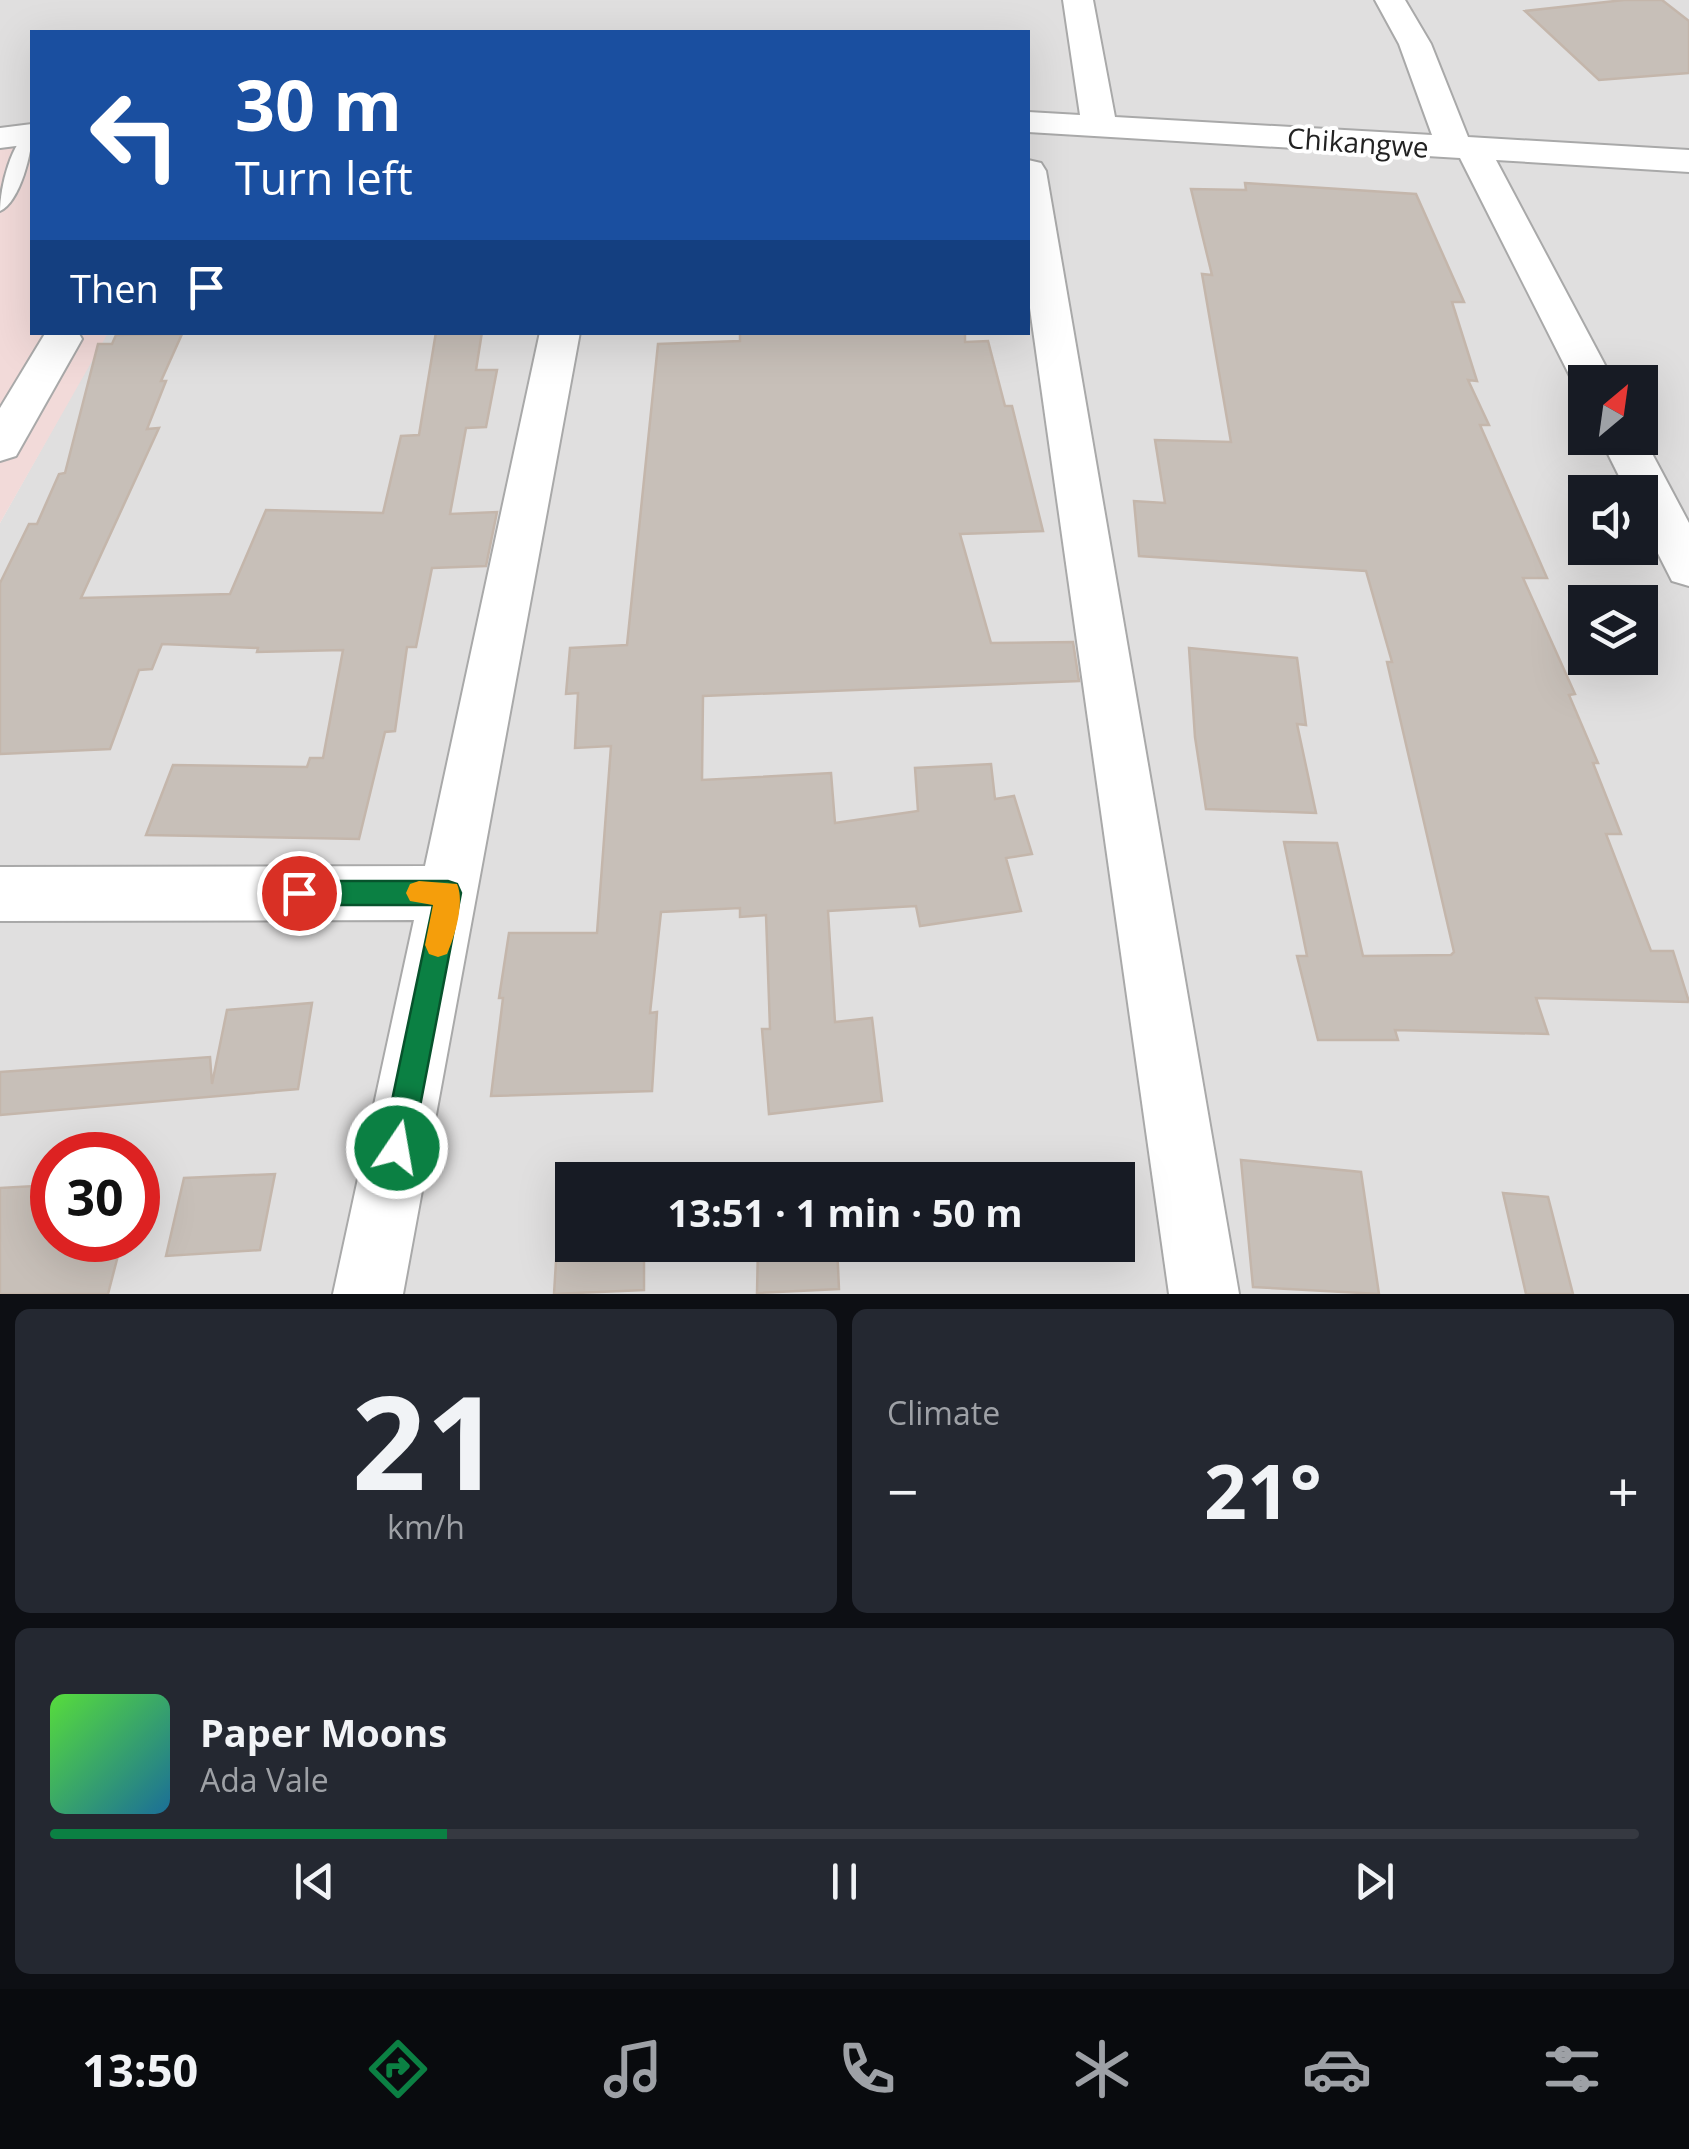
<!DOCTYPE html>
<meta charset="utf-8">
<style>
:root{--surface:#171b24;--page:#242831;--text:#f1f3f6;--muted:#9ea1a6;--line:#363941;--accent:#0b8043}
body{margin:0;font-family:"Open Sans",sans-serif;background:var(--page);color:var(--text);height:100vh;display:flex;flex-direction:column;font-size:38px;white-space:nowrap}
*{box-sizing:border-box;margin:0}
p{font-size:32px;color:var(--muted)}
.icon{flex:none;width:55px;height:55px;fill:none;stroke:currentColor;stroke-width:2;stroke-linecap:round;stroke-linejoin:round}
.map{position:relative;height:1294px;overflow:hidden}
.drawer{display:flex;flex-direction:column;gap:15px;padding:15px;background:#0d0f14;flex:1}
.drawer>*{flex:none}
.guide{position:absolute;left:30px;top:30px;width:1000px;height:305px;border-radius:0px;box-shadow:0 10px 40px #0002;background:#1a4fa0;color:#fff;overflow:hidden}
.needle{width:65px;rotate:29deg}
.tools{position:absolute;left:1568px;top:365px;display:grid;gap:20px}
.tools a{display:grid;place-items:center;width:90px;height:90px;border-radius:0px;background:var(--surface);box-shadow:0 10px 40px #0002;font-size:50px}
.speed{position:absolute;left:30px;top:1132px;display:flex;gap:20px;font-size:50px;font-weight:700;text-align:center}
.speed>*{display:grid;place-content:center;width:130px;height:130px;border-radius:50%;background:var(--surface);box-shadow:0 10px 40px #0002;line-height:1}
.speed .limit{border:15px solid #d22;background:#fff;color:#111}
.pin{position:absolute;display:grid;place-items:center;width:85px;height:85px;color:#fff;margin:-42px;border:5px solid #fff;border-radius:50%;box-shadow:0 2px 10px #0007}
.me{position:absolute;width:110px;margin:-55px;rotate:12deg;stroke-linejoin:round;filter:drop-shadow(0 0 8px #0008)}
.turn{display:flex;align-items:center;gap:35px;height:210px;padding:0 40px;font-size:45px}
.turn .icon{width:130px;height:130px;stroke-width:2.5}
.turn b{display:block;font-size:70px;line-height:85px}
.then{display:flex;align-items:center;height:95px;padding:0 40px;background:#0003;gap:20px;font-size:38px}
.big{font-size:75px;font-weight:700;line-height:1.1}
.drawer .widget{flex:1;display:flex;flex-direction:column;justify-content:center;gap:15px;min-width:0;padding:0 35px;border-radius:15px;background:var(--page)}
.drawer .dial{align-items:center;gap:0}
.dial b{font-size:130px;line-height:1}
.song{display:flex;align-items:center;gap:30px}
.cover{width:120px;height:120px;border-radius:15px;background:linear-gradient(135deg,hsl(110 70% 55%),hsl(200 70% 35%))}
.played{height:10px;border-radius:5px;background:linear-gradient(90deg,var(--accent) 25%,var(--line) 25%)}
.keys{display:flex;justify-content:space-around;direction:ltr}
.heat{display:flex;justify-content:space-between;align-items:center;font-size:55px;direction:ltr}
.drawer .tiles{flex:1;display:grid;gap:15px;grid-template-columns:1fr 1fr}
.widget:last-child{grid-column:span 2}
.trip{position:absolute;left:555px;top:1162px;width:580px;height:100px;border-radius:0px;background:var(--surface);box-shadow:0 10px 40px #0002;font-weight:700;line-height:100px;text-align:center}
.menu{display:flex;height:160px;justify-content:space-around;align-items:center;background:#090b0e;color:var(--muted)}
.menu .icon{width:70px;height:70px}
.menu .current{color:var(--accent)}
.menu b{font-size:45px;color:var(--text)}
.map>svg:first-child{display:block}
.residential{fill:#e0dfdf;fill-rule:evenodd}
.commercial{fill:#f2dad9}
.building{fill:#c7bfb8;stroke:#c4b6ab;stroke-width:2.5}
.lines{fill:none;stroke-linecap:round;stroke-linejoin:round}
.service-casing{stroke:#a9a9a9;stroke-width:4}
.minor-casing{stroke:#a9a9a9;stroke-width:4}
.service{fill:#fff;fill-rule:evenodd}
.minor{fill:#fff;fill-rule:evenodd}
.route{fill:#0b8043;stroke:#07532c;stroke-width:2.5}
.slow{fill:#f59e0b}
.labels{text-anchor:middle;dominant-baseline:central;stroke-width:8;stroke-linejoin:round;paint-order:stroke}
.far-street-label{font-size:28px;fill:#222;stroke:#fff}
</style>
<div class="map">
<svg width="1689" height="1294" viewBox="0 0 1689 1294">
<rect width="100%" height="100%" fill="#f2efe9"/>
<path class="residential" d="M 0,0 L 1689,0 L 1689,1294 L 0,1294 L 0,523 L 107,333 L 1028,332 L 1028,32 L 32,32 L 32,124 L 0,128 ZM 1585,382 L 1640,382 L 1640,438 L 1585,438 ZM 1585,492 L 1640,492 L 1640,548 L 1585,548 ZM 1585,602 L 1640,602 L 1640,658 L 1585,658 ZM 52,1155 L 138,1155 L 138,1240 L 52,1240 ZM 572,1180 L 1118,1180 L 1118,1245 L 572,1245 Z"/>
<polygon class="commercial" points="32,140 32,332 108,333 0,523 0,144"/>
<g class="building">
<polygon points="1624,0 1662,0 1689,21 1689,73 1599,80 1525,11"/>
<polygon points="1245,183 1416,194 1464,302 1452,302 1477,381 1468,380 1489,425 1480,425 1547,578 1523,578 1575,694 1569,695 1598,763 1593,763 1621,834 1606,834 1651,951 1673,951 1689,1002 1536,998 1548,1034 1395,1030 1398,1040 1318,1040 1297,956 1307,956 1284,842 1337,843 1363,956 1451,955 1454,952 1387,662 1392,662 1366,571 1139,556 1134,501 1165,503 1155,440 1231,442 1202,274 1212,275 1191,189 1246,190"/>
<polygon points="436,332 482,332 476,370 497,370 486,427 466,428 450,514 497,512 486,566 432,568 416,647 407,647 395,731 385,732 359,839 146,835 173,765 307,767 310,758 323,758 343,650 257,652 258,648 162,644 152,669 139,670 110,749 0,754 0,583 29,524 37,524 59,474 65,473 98,344 112,344 116,335 182,334 161,381 166,381 147,429 159,428 81,598 230,594 266,510 383,513 401,436 419,435"/>
<polygon points="740,332 965,332 965,342 988,341 1005,406 1012,406 1043,531 960,534 991,643 1073,642 1079,681 703,696 702,780 831,773 835,823 918,811 915,768 991,764 995,799 1014,796 1032,854 1006,858 1021,911 920,926 916,906 828,911 835,1022 872,1018 882,1101 769,1114 762,1029 770,1029 766,915 740,917 740,908 661,912 650,1013 657,1012 652,1091 491,1096 503,998 499,998 509,933 597,933 611,746 575,748 578,693 566,694 570,648 627,645 658,344 740,341"/>
<polygon points="1189,648 1297,658 1306,725 1297,724 1316,813 1206,809 1195,737"/>
<polygon points="312,1003 298,1089 0,1115 0,1072 210,1057 212,1084 227,1010"/>
<polygon points="1241,1160 1361,1172 1379,1294 1253,1287"/>
<polygon points="275,1174 260,1250 166,1256 184,1178"/>
<polygon points="52,1185 52,1240 122,1240 108,1294 0,1294 0,1188"/>
<polygon points="1503,1193 1548,1197 1573,1294 1526,1294"/>
<polygon points="557,1245 644,1245 644,1290 554,1294"/>
<polygon points="758,1245 837,1245 839,1289 757,1293"/>
</g>
<g class="lines">
<g class="service-casing">
<path id="service" d="M 32,130 C 33,150 20,202 0,211 C 0,189 11,139 32,130 Z"/>
</g>
<g class="minor-casing">
<g id="minor">
<polygon points="1063,0 1093,0 1115,117 1432,135 1399,44 1375,0 1405,0 1431,44 1468,137 1689,150 1689,172 1496,160 1614,382 1585,382 1585,394 1578,392 1460,158 1028,132 1028,112 1080,115"/>
<polygon points="32,124 32,144 0,148 0,128"/>
<polygon points="1028,160 1041,163 1046,171 1239,1294 1169,1294 1028,294"/>
<polygon points="46,332 78,332 82,339 16,456 0,461 0,408"/>
<polygon points="540,332 580,332 403,1294 333,1294 414,920 0,921 0,867 425,866"/>
<polygon points="1640,431 1689,523 1689,586 1672,581 1640,518 1640,492 1627,492 1600,438 1640,438"/>
</g>
</g>
<use href="#service" class="service"/>
<use href="#minor" class="minor"/>
</g>
<polygon class="route" points="299,881 448,881 457,884 461,893 412,1148 408,1158 397,1163 387,1158 382,1148 433,905 299,905 290,902 286,893 290,885"/>
<path class="slow" d="M 419,881 L 457,884 C 465,902 455,936 447,954 L 438,957 L 429,954 L 425,945 L 433,905 L 410,901 L 406,893 L 410,884 Z"/>
<g class="labels">
<g class="far-street-label">
<text transform="translate(1358 142) rotate(4)">Chikangwe</text>
</g>
</g>
</svg>
<div class="tools">
<a><svg class="needle" viewBox="-14 -14 28 28"><path d="M0-13l5 13h-10z" fill="#e53935"/><path d="M0 13l5-13h-10z" fill="#9ea1a6"/></svg></a>
<a><svg class="icon" aria-label="sound" viewBox="0 0 24 24"><path d="M4 9h4l5-4v14l-5-4H4zM17 9q2 3 0 6"/></svg></a>
<a><svg class="icon" aria-label="layers" viewBox="0 0 24 24"><path d="M12 4l9 5-9 5-9-5zM3 14l9 5 9-5"/></svg></a>
</div>
<div class="speed"><div class="limit">30</div></div>
<div class="pin" style="left:299px;top:893px;background:#d93025"><svg class="icon" aria-label="arrive" viewBox="0 0 24 24"><path d="M6 21V4h12l-3 4 3 4H6"/></svg></div>
<svg class="me" style="left:397px;top:1148px" viewBox="-20 -20 40 40"><circle r="17" fill="#0b8043" stroke="#fff" stroke-width="3"/><path d="M0-11L8 9 0 5-8 9z" fill="#fff"/></svg>
<div class="trip">13:51 · 1 min · 50 m</div>
<div class="guide">
<div class="turn"><svg class="icon" aria-label="left" viewBox="0 0 24 24"><path d="M17 20v-9H6M10 6l-5 5 5 5"/></svg><div><b>30 m</b>Turn left</div></div>
<div class="then">Then<svg class="icon" aria-label="arrive" viewBox="0 0 24 24"><path d="M6 21V4h12l-3 4 3 4H6"/></svg></div>
</div>
</div>
<section class="drawer">
<div class="tiles">
<div class="widget dial"><b>21</b><p>km/h</p></div>
<div class="widget"><p>Climate</p>
<div class="heat"><a>−</a><b class="big">21°</b><a>+</a></div>
</div>
<div class="widget">
<div class="song"><i class="cover"></i><div><b>Paper Moons</b><p>Ada Vale</p></div></div>
<div class="played"></div>
<div class="keys"><svg class="icon" aria-label="previous" viewBox="0 0 24 24"><path d="M18 5L8 12l10 7zM5 5v14"/></svg><svg class="icon" aria-label="pause" viewBox="0 0 24 24"><path d="M8 5v14M16 5v14"/></svg><svg class="icon" aria-label="next" viewBox="0 0 24 24"><path d="M6 5l10 7-10 7zM19 5v14"/></svg></div>
</div>
</div>
</section>
<nav class="menu">
<b>13:50</b>
<svg class="icon current" aria-label="directions" viewBox="0 0 24 24"><path d="M12 3l9 9-9 9-9-9zM9 14v-3h6M13 9l2 2-2 2"/></svg>
<svg class="icon" aria-label="music" viewBox="0 0 24 24"><path d="M9 18V5l10-2v13"/><circle cx="6" cy="18" r="3"/><circle cx="16" cy="16" r="3"/></svg>
<svg class="icon" aria-label="phone" viewBox="0 0 24 24"><path d="M5 4h4l2 5-3 2q2 4 5 5l2-3 5 2v4C11 20 4 13 5 4z"/></svg>
<svg class="icon" aria-label="climate" viewBox="0 0 24 24"><path d="M12 3v18M4 7l16 10M4 17L20 7"/></svg>
<svg class="icon" aria-label="car" viewBox="0 0 24 24"><path d="M5 17H2v-5l4-1 3-4h7l3 4 3 1v5h-3M9 17h6M6 11h13"/><circle cx="7" cy="17" r="2"/><circle cx="17" cy="17" r="2"/></svg>
<svg class="icon" aria-label="filters" viewBox="0 0 24 24"><path d="M4 7h16M4 17h16"/><circle cx="9" cy="7" r="2"/><circle cx="15" cy="17" r="2"/></svg>
</nav>
